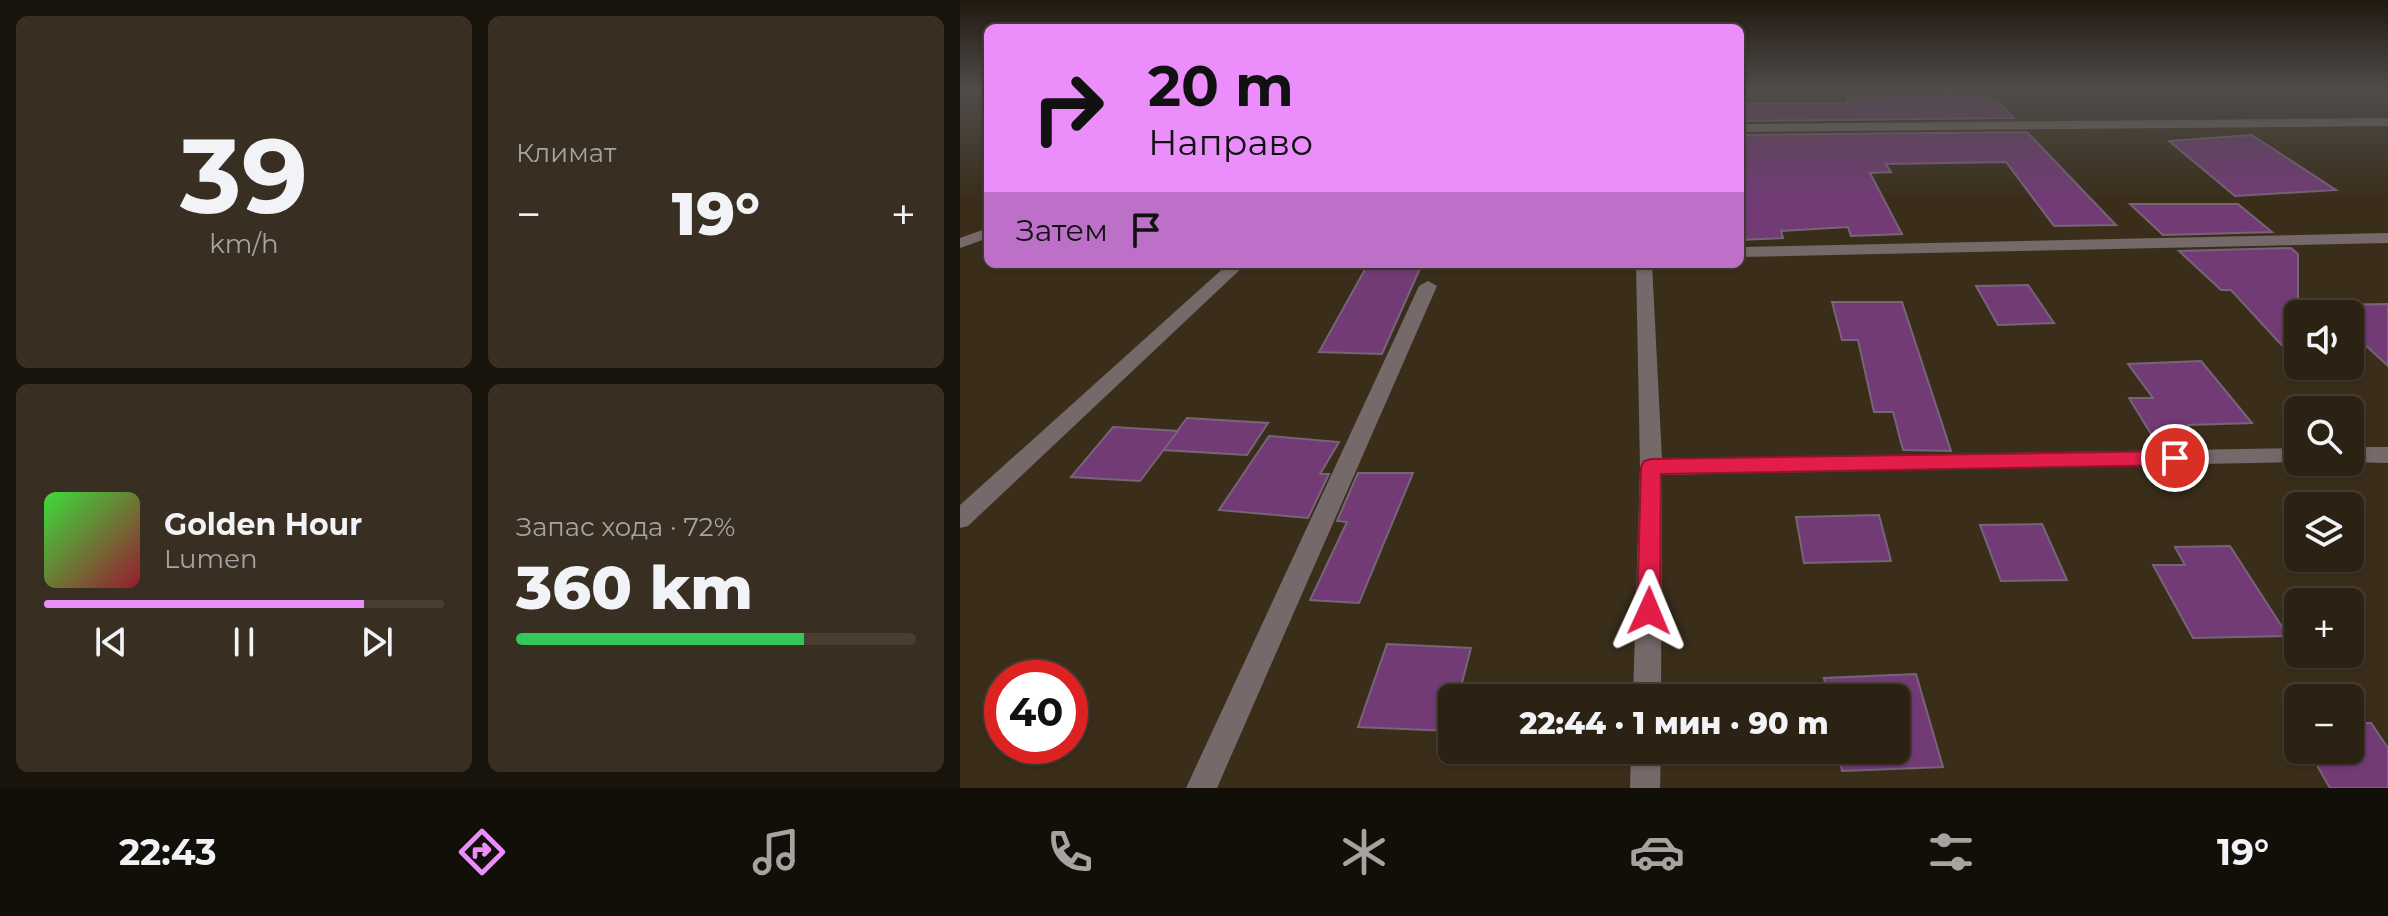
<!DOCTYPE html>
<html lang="ru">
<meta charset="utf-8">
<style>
:root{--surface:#2c2214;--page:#382f22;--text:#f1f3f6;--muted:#a6a4a0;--line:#483f34;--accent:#eb8dfb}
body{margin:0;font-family:Montserrat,sans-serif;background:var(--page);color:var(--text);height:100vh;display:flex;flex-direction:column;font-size:30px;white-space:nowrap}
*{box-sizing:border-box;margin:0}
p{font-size:26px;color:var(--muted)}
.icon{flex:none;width:44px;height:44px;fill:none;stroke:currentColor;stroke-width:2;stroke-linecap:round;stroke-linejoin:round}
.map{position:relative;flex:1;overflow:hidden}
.side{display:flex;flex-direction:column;gap:16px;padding:16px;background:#18130b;width:960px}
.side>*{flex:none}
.banner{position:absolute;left:24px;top:24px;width:760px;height:244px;border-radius:12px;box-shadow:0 2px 6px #0004,0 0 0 2px var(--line);background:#eb8dfb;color:#111;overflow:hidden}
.controls{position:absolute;left:1324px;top:300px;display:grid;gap:16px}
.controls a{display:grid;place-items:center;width:80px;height:80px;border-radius:12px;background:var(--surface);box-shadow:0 2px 6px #0004,0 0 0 2px var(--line);font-size:40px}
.speed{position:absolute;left:24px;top:660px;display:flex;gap:16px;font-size:40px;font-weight:700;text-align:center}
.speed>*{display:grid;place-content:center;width:104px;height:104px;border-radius:50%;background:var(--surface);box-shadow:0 2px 6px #0004,0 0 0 2px var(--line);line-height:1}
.speed .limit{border:12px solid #d22;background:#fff;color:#111}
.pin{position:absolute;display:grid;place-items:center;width:68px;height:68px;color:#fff;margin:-34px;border:4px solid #fff;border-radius:50%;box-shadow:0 2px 8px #0007}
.me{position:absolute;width:88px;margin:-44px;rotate:1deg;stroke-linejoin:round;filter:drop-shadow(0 0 6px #0008)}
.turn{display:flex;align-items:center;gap:28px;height:168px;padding:0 32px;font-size:36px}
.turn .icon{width:104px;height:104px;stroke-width:2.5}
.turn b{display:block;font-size:56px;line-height:68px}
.then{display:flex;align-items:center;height:76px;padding:0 32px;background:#0003;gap:16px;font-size:30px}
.big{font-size:60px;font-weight:800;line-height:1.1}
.side .tile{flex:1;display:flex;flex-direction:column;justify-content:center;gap:12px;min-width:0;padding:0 28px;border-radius:12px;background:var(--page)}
.side .dial{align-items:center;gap:0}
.dial b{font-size:104px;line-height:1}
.song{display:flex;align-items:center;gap:24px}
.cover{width:96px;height:96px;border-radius:12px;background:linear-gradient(135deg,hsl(120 70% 55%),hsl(350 70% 35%))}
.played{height:8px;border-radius:4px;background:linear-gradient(90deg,var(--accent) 80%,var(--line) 80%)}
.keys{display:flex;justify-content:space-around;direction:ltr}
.heat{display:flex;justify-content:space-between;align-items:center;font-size:44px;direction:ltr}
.charge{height:12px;border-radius:6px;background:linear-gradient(90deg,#34c759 72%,var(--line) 0)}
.side .tiles{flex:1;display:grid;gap:16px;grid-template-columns:repeat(2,1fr)}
.trip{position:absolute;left:478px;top:684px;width:472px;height:80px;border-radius:12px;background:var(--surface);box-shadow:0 2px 6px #0004,0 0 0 2px var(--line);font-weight:800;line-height:80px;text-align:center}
.tab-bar{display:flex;height:128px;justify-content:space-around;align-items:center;background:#120e08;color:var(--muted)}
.tab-bar .icon{width:56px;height:56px}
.tab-bar .selected{color:var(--accent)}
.tab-bar b{font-size:36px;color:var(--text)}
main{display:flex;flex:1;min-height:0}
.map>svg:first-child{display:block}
.building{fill:#723b76;stroke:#766477;stroke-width:2}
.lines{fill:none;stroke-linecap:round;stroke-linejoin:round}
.minor{fill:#756969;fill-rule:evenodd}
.route{fill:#e11d48;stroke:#92132f;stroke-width:2}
</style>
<main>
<section class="side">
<div class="tiles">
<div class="tile dial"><b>39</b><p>km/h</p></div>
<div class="tile"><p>Климат</p>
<div class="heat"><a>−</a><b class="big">19°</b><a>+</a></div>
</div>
<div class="tile">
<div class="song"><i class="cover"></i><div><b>Golden Hour</b><p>Lumen</p></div></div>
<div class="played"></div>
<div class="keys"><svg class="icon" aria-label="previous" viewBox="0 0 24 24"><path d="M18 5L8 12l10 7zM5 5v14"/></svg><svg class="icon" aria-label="pause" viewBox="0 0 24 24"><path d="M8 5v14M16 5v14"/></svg><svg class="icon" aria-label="next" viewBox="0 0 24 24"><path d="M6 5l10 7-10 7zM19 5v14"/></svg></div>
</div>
<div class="tile"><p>Запас хода · 72%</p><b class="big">360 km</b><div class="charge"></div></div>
</div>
</section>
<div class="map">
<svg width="1428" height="788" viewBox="0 0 1428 788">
<rect width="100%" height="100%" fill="#3a2e1b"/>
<g class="building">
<polygon points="985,89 1023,90 1029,101 1037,101 1054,118 780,121 780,104 889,103 887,97 988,94"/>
<polygon points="1067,132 1156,225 1094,226 1046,162 926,164 931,172 910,173 942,234 891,236 888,227 821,231 823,238 780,240 780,135"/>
<polygon points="1292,135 1376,190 1275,196 1209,141"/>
<polygon points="1170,204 1278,204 1312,232 1203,235"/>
<polygon points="1331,248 1338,254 1338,363 1271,290 1261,290 1219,251"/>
<polygon points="408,264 462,264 422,354 359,352"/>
<polygon points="1068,285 1094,323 1038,325 1016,286"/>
<polygon points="872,302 942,302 991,451 943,450 933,412 914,412 898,340 882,340"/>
<polygon points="1428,304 1428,366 1390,331 1390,314 1371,314 1361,305"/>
<polygon points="1241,361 1292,423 1228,425 1243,447 1199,447 1169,398 1193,398 1168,364"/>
<polygon points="227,418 308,423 287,455 203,450"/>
<polygon points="153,427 218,431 180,481 111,477"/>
<polygon points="309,436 379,442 360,474 369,474 348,518 259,510"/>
<polygon points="398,473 453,473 399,603 350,600 387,522 377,521"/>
<polygon points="919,515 931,561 844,563 836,517"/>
<polygon points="1082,524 1107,580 1041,581 1020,525"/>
<polygon points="1270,546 1328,636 1233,638 1193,565 1225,565 1215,547"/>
<polygon points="427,644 511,648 498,698 492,698 490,731 398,727"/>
<polygon points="956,674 983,767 882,771 878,750 936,750 936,698 868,698 864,678"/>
<polygon points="1390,723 1411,723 1428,748 1428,788 1370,788 1348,750 1390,750"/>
</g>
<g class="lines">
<g class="minor">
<polygon points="1428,118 1428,126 780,132 780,124"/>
<polygon points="28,228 28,238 0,248 0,238"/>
<polygon points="1428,233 1428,243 780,257 780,247"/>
<polygon points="268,264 286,264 8,526 0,528 0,505"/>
<polygon points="676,264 692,264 702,459 1338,448 1338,462 1345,462 702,475 701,698 673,698 680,467"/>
<polygon points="468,281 477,286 257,788 226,788 459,286"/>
<polygon points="1390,447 1428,447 1428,463 1387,462 1390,462"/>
<polygon points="671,750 701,750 700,788 670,788"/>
</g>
</g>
<linearGradient id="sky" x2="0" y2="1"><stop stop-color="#20190f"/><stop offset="0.45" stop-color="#4f4c4a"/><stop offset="1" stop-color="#4f4c4a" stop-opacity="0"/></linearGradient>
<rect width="1428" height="199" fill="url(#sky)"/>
<polygon class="route" points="1215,451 1222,453 1225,458 1222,463 1215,465 701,474 700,611 697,619 689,622 680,619 677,611 681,467 684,461 691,459"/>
</svg>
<div class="controls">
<a><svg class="icon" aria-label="sound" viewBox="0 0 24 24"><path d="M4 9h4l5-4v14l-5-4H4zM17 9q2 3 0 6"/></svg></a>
<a><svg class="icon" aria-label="search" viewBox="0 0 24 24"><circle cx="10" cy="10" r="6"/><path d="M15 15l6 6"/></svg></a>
<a><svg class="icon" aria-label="layers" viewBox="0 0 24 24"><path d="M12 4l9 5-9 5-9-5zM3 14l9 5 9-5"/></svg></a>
<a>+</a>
<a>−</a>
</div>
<div class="speed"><div class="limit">40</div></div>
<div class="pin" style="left:1215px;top:458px;background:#d93025"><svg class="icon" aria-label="arrive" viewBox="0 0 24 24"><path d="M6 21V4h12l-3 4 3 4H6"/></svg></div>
<svg class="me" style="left:689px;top:611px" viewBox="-20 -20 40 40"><path d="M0-17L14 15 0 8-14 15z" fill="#e11d48" stroke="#fff" stroke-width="4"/></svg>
<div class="trip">22:44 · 1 мин · 90 m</div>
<div class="banner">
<div class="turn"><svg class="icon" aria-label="right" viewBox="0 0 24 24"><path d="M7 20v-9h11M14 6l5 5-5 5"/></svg><div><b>20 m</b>Направо</div></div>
<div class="then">Затем<svg class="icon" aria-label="arrive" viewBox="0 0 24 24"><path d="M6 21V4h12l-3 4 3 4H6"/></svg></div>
</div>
</div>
</main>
<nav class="tab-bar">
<b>22:43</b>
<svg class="icon selected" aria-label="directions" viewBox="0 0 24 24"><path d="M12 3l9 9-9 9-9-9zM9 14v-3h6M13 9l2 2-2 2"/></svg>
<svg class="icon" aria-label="music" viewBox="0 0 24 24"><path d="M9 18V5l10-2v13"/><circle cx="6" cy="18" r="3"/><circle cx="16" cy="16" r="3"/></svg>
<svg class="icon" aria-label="phone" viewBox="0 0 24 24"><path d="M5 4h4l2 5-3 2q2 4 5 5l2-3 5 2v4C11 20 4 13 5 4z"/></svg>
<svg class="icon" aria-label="climate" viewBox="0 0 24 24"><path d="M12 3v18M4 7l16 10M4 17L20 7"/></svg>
<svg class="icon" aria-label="car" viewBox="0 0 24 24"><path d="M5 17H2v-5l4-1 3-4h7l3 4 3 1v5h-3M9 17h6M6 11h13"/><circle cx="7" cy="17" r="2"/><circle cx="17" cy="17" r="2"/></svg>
<svg class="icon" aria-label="filters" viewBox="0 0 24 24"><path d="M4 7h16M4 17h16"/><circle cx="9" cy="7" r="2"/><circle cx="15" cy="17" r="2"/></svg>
<b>19°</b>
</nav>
